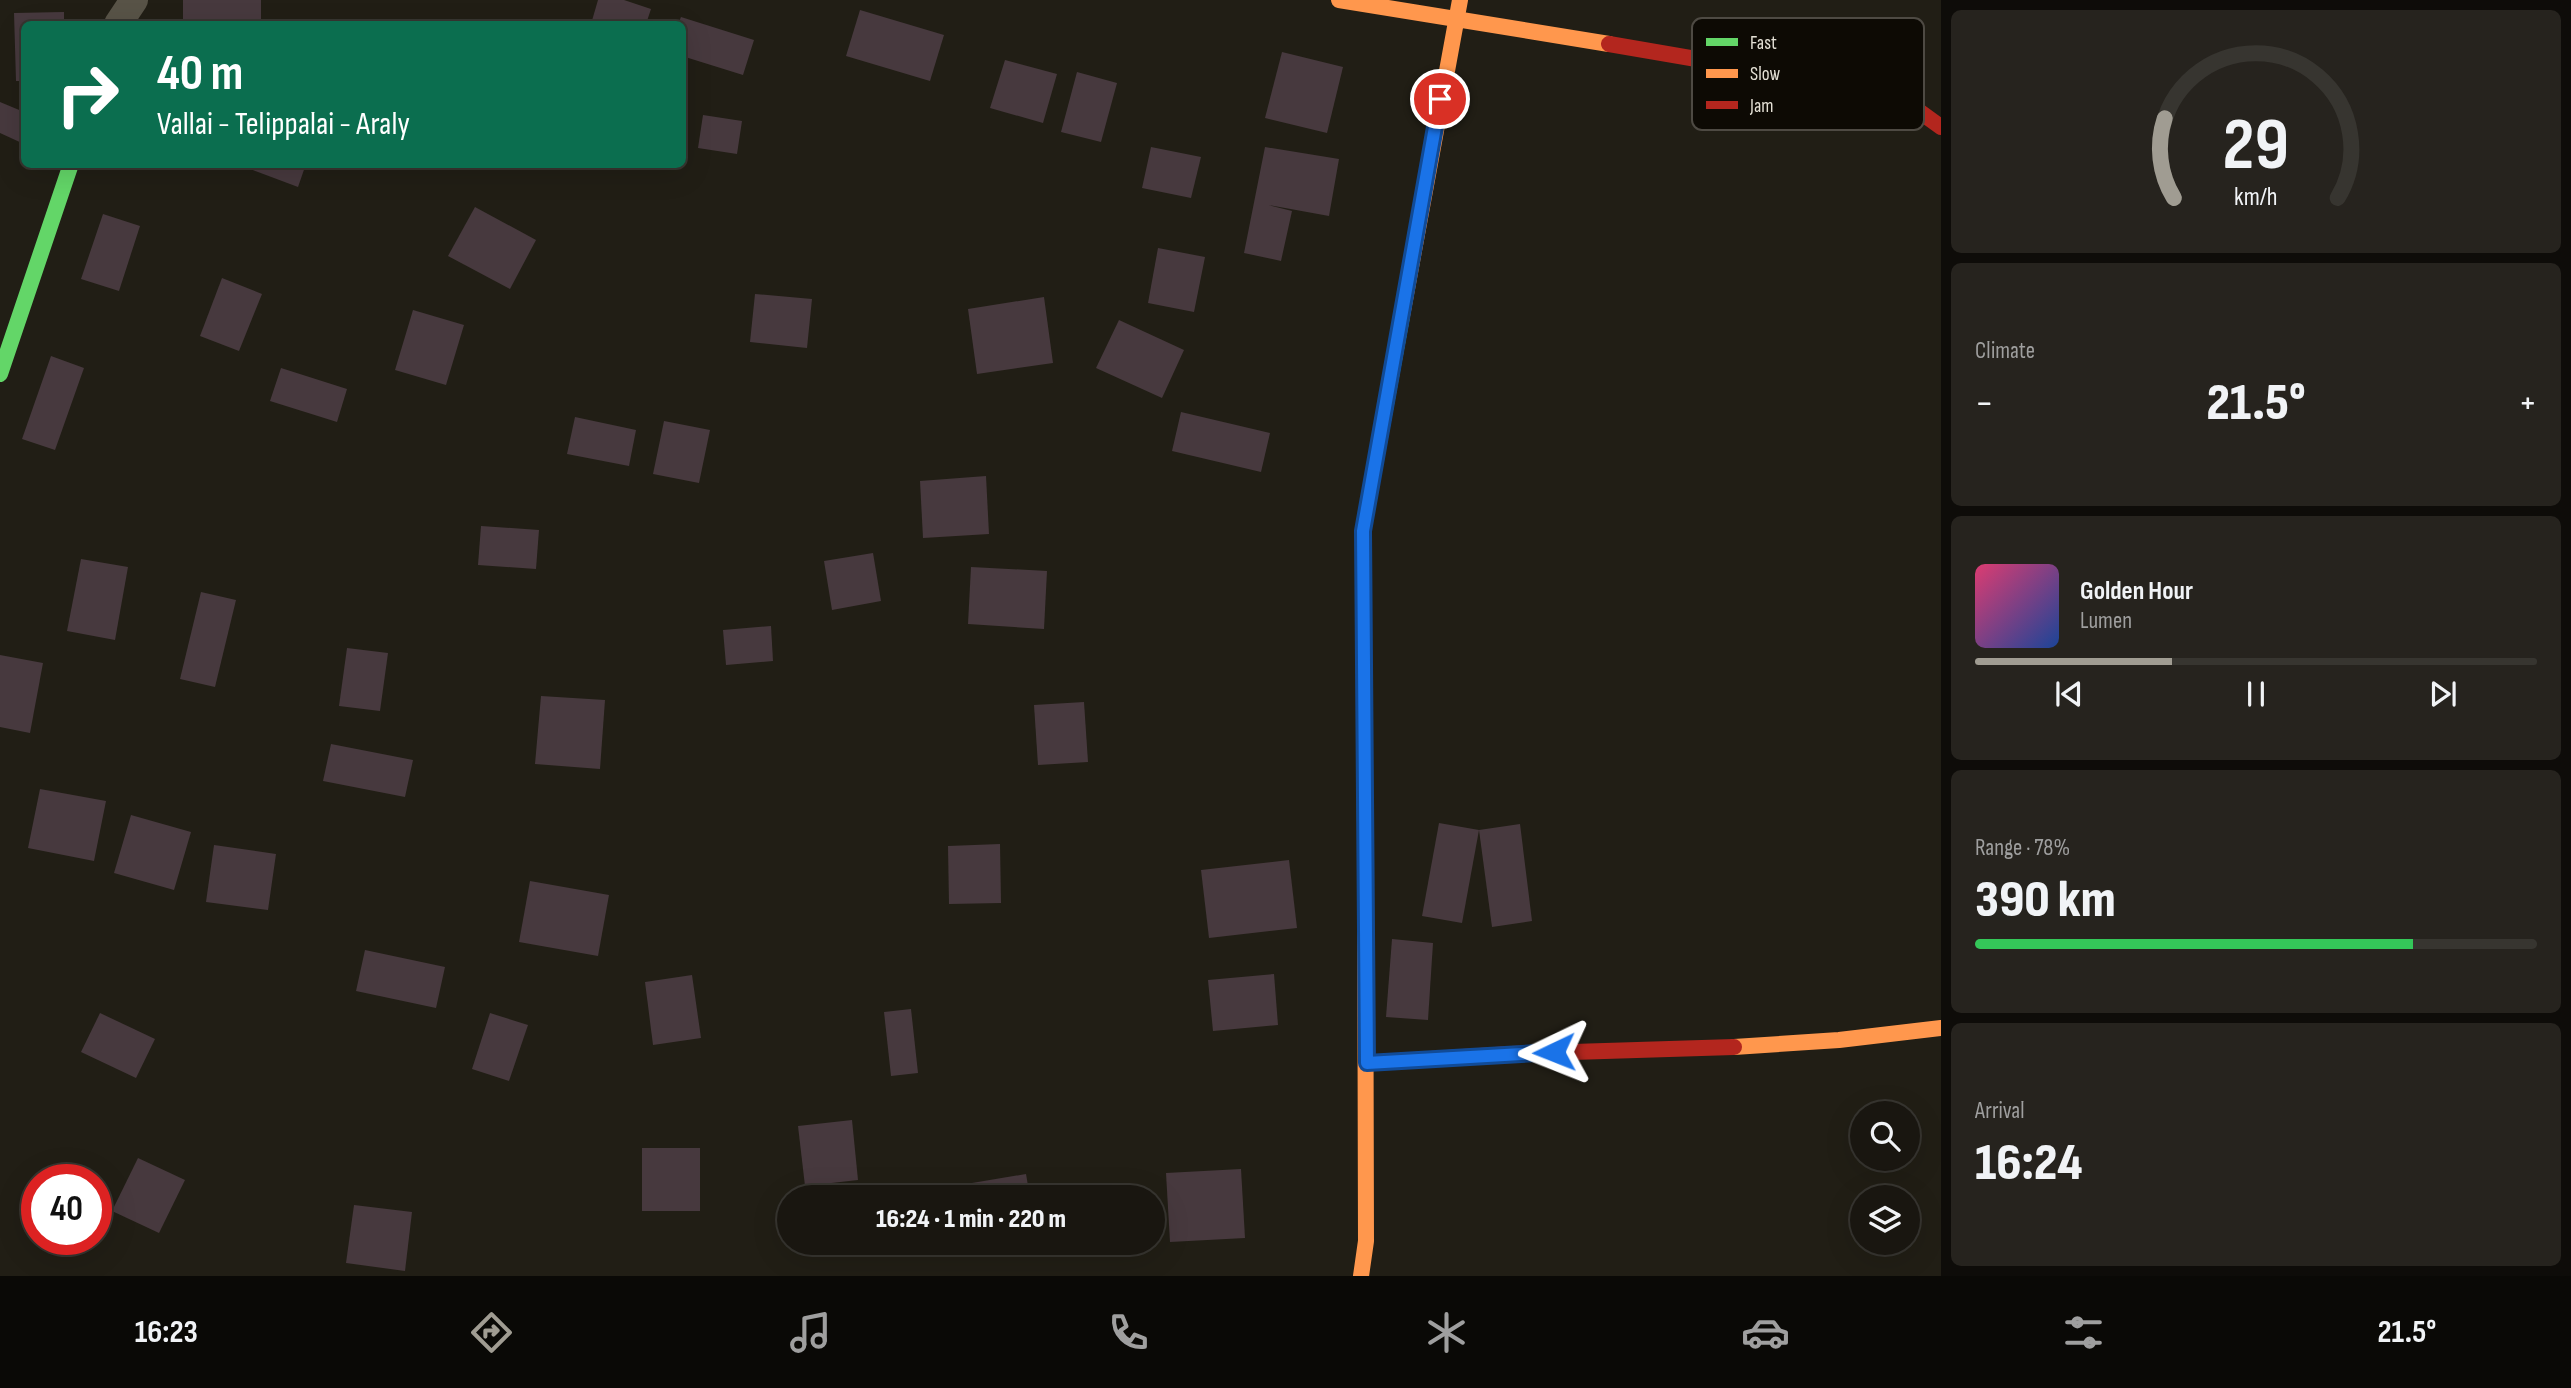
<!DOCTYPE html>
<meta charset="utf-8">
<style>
:root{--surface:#191610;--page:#26231e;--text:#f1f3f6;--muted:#9f9f9f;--line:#373530;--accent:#a09c92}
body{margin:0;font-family:"Sofia Sans Condensed",sans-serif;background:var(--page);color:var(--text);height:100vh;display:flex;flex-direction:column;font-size:26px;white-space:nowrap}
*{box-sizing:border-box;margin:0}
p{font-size:23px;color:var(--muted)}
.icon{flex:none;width:38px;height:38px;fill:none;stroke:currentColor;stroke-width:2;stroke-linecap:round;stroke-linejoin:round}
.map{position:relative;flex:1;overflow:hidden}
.details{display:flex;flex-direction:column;gap:10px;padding:10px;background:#0e0c09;width:630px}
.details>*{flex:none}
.guide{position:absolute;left:21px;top:21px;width:665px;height:147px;border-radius:10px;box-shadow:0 7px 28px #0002,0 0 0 2px var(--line);background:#0b6e4f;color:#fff;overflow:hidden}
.fabs{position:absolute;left:1850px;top:1101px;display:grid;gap:14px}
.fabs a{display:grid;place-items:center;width:70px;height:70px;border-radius:50%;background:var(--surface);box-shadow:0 7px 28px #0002,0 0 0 2px var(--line);font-size:35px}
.speed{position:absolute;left:21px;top:1164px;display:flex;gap:14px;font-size:35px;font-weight:700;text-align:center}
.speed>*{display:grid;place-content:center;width:91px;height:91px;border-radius:50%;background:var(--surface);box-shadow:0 7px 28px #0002,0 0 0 2px var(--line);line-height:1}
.speed .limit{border:10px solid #d22;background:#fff;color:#111}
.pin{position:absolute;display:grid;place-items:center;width:60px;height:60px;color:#fff;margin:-30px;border:4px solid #fff;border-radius:50%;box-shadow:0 2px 7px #0007}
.me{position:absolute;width:77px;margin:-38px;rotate:268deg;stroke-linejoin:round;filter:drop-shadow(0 0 5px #0008)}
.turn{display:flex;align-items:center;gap:24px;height:147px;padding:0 21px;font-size:32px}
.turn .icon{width:91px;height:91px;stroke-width:2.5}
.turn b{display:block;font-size:49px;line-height:60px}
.big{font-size:52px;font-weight:800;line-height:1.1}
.details .widget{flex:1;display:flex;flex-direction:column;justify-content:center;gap:10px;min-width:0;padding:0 24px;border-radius:10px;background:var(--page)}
.details .dial{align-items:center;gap:0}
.dial svg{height:182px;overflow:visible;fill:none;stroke:var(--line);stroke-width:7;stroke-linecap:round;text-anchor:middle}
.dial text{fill:var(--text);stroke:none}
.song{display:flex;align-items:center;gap:21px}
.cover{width:84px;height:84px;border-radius:10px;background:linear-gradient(135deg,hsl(340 70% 55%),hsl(220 70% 35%))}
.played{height:7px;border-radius:4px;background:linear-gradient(90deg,var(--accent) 35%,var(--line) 35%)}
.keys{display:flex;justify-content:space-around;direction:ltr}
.heat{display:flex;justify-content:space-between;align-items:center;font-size:38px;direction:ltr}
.charge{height:10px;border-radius:5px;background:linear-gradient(90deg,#34c759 78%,var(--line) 0)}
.trip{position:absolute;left:777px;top:1185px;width:388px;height:70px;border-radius:35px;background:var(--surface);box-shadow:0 7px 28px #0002,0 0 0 2px var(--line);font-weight:800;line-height:70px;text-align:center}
.tabs{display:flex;height:112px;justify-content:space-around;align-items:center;background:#0a0906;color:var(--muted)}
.tabs .icon{width:49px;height:49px}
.tabs .current{color:var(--accent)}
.tabs b{font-size:32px;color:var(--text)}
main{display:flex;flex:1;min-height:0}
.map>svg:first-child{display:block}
.building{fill:#47393e}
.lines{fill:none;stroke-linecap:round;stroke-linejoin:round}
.street{stroke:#585347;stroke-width:28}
.fast{stroke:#63d668;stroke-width:16}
.slow{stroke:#ff974d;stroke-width:16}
.jam{stroke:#b3261e;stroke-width:16}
.route-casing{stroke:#114b97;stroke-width:18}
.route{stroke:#1a73e8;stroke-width:12}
.key{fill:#0d0a04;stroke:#4e4a43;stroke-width:2}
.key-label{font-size:19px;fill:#e4e0d5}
</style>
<main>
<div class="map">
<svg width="1941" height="1276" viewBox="0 0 1941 1276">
<rect width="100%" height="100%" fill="#211e15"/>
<g class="building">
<rect x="183" y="0" width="78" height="24"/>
<polygon points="598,0 624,0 651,9 646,24 591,24"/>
<polygon points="860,10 944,35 930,81 846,56"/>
<polygon points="64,12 64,24 24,24 24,81 16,81 14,13"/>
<polygon points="681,17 754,40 743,75 682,56 682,24 678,24"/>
<polygon points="1282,52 1343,67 1327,133 1265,118"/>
<polygon points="1005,60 1057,74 1043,123 990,108"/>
<polygon points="1077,72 1117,83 1101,142 1061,132"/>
<polygon points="0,102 24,112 24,144 0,133"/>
<polygon points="703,115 742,121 737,154 698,148"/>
<polygon points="1151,147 1201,157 1191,198 1142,188"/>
<polygon points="1265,147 1339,159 1329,216 1268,205 1292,211 1281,261 1244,253"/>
<polygon points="237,164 306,164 298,187"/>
<polygon points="475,207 536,240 510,289 448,256"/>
<polygon points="103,214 140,226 119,291 81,279"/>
<polygon points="1158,248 1205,257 1194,312 1148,303"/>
<polygon points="222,278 262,294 239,351 200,336"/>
<polygon points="755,294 812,299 807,348 750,342"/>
<polygon points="1044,297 1053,363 977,374 968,309"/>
<polygon points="413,310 464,325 446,385 395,370"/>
<polygon points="1119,320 1184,350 1162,398 1096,368"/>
<polygon points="51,356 84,368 55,450 22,439"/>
<polygon points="281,368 347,389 337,422 270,401"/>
<polygon points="1181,412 1270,433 1261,472 1172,451"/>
<polygon points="575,417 636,430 629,466 567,454"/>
<polygon points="664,421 710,430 699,483 653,474"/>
<polygon points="986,476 989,534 923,538 920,481"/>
<polygon points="481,526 539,530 536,569 478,565"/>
<polygon points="873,553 881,601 832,610 824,561"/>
<polygon points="81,559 128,567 115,640 67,631"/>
<polygon points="971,567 1047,571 1044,629 968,624"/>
<polygon points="201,592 236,600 215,687 180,679"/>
<polygon points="771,626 773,661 726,665 723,630"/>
<polygon points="347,648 388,653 380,711 339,706"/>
<polygon points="0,655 43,663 30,733 0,727"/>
<polygon points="541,696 605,700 600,769 535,764"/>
<polygon points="1084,702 1088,762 1038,765 1034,705"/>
<polygon points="331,744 413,760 405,797 323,781"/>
<polygon points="40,789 106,801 94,861 28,848"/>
<polygon points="131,815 191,832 174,890 114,873"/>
<polygon points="1439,823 1479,830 1462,923 1422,916"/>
<polygon points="1520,824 1532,921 1492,927 1479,830"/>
<polygon points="1000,844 1001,903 949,904 948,846"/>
<polygon points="214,845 276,854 268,910 206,902"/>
<polygon points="1289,860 1297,928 1209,938 1201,870"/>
<polygon points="530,881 609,895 598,956 519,942"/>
<polygon points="1392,939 1433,943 1428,1020 1386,1017"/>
<polygon points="365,950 445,967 436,1008 356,991"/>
<polygon points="1274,974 1278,1025 1213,1031 1208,980"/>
<polygon points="692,975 701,1038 653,1045 645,982"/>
<polygon points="911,1009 918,1073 891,1076 884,1012"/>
<polygon points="100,1013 155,1039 136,1078 81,1052"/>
<polygon points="490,1013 528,1025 509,1081 472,1069"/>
<polygon points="852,1120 858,1180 805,1186 798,1126"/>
<rect x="642" y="1148" width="58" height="63"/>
<polygon points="138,1158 185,1180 159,1233 112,1211"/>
<polygon points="1241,1169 1245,1238 1170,1242 1166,1173"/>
<polygon points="1026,1174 1030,1197 962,1197 960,1185"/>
<polygon points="354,1205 412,1212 405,1271 346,1263"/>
</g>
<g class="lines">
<polyline class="street" points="118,24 134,0"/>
<g class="fast">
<polyline points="0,374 71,164"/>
<polyline points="1365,825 1363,531 1402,316"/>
</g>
<g class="slow">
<polyline points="1339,0 1609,44"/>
<polyline points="1402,316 1460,0"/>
<polyline points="1734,1047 1839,1040 1941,1028"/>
<polyline points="1361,1276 1366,1241 1365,825"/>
</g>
<g class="jam">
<polyline points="1609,44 1894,93 1941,127"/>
<polyline points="1367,1063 1511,1054 1734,1047"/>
</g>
</g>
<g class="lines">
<g class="route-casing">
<polyline id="route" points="1440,99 1363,531 1367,1063 1554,1052"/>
</g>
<use href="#route" class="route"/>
</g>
<rect x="1692" y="18" width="232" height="112" rx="10" class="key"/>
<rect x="1706" y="38" width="32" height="8" fill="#63d668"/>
<rect x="1706" y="69" width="32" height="9" fill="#ff974d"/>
<rect x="1706" y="101" width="32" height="8" fill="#b3261e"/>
<g class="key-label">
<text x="1750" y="49">Fast</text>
<text x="1750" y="80">Slow</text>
<text x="1750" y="112">Jam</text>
</g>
</svg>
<div class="fabs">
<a><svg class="icon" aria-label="search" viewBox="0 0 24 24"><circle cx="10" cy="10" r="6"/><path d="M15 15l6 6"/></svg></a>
<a><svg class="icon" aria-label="layers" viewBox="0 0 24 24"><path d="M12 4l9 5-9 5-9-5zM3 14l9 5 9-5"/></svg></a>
</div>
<div class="speed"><div class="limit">40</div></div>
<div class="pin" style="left:1440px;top:99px;background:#d93025"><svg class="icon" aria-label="arrive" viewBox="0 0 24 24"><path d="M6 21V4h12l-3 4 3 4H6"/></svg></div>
<svg class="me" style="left:1554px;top:1052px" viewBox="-20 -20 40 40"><path d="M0-17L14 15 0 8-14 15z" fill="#1a73e8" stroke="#fff" stroke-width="4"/></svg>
<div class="trip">16:24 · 1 min · 220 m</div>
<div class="guide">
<div class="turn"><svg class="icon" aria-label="right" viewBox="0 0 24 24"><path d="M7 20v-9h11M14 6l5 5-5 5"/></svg><div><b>40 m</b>Vallai - Telippalai - Araly</div></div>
</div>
</div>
<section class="details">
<div class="widget dial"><svg viewBox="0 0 100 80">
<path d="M14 69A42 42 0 1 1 86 69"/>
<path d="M14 69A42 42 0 0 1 10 34" stroke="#a09c92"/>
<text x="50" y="56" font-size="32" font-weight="700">29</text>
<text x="50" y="72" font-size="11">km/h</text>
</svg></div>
<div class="widget"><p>Climate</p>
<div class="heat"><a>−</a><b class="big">21.5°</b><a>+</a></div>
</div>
<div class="widget">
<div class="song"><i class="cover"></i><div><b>Golden Hour</b><p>Lumen</p></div></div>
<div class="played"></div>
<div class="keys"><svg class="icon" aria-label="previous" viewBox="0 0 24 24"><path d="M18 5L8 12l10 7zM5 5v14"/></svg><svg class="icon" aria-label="pause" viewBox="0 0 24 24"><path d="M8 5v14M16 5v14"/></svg><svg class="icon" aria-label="next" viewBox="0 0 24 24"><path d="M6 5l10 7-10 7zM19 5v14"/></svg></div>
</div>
<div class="widget"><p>Range · 78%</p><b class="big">390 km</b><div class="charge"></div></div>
<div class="widget"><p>Arrival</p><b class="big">16:24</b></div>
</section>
</main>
<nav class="tabs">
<b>16:23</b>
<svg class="icon current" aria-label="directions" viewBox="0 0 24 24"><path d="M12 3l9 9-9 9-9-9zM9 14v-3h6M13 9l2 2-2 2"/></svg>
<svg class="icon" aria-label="music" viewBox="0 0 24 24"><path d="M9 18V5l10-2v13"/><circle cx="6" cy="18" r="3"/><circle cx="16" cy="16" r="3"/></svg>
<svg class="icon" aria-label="phone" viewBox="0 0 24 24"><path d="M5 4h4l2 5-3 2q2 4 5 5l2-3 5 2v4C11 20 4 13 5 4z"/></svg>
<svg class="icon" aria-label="climate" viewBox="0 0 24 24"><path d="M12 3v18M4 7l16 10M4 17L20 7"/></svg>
<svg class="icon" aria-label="car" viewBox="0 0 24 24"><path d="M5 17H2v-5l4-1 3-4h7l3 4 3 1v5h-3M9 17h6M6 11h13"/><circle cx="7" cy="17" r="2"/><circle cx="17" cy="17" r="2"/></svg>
<svg class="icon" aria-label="filters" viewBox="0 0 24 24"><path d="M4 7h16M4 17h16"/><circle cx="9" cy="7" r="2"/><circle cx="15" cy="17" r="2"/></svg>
<b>21.5°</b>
</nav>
